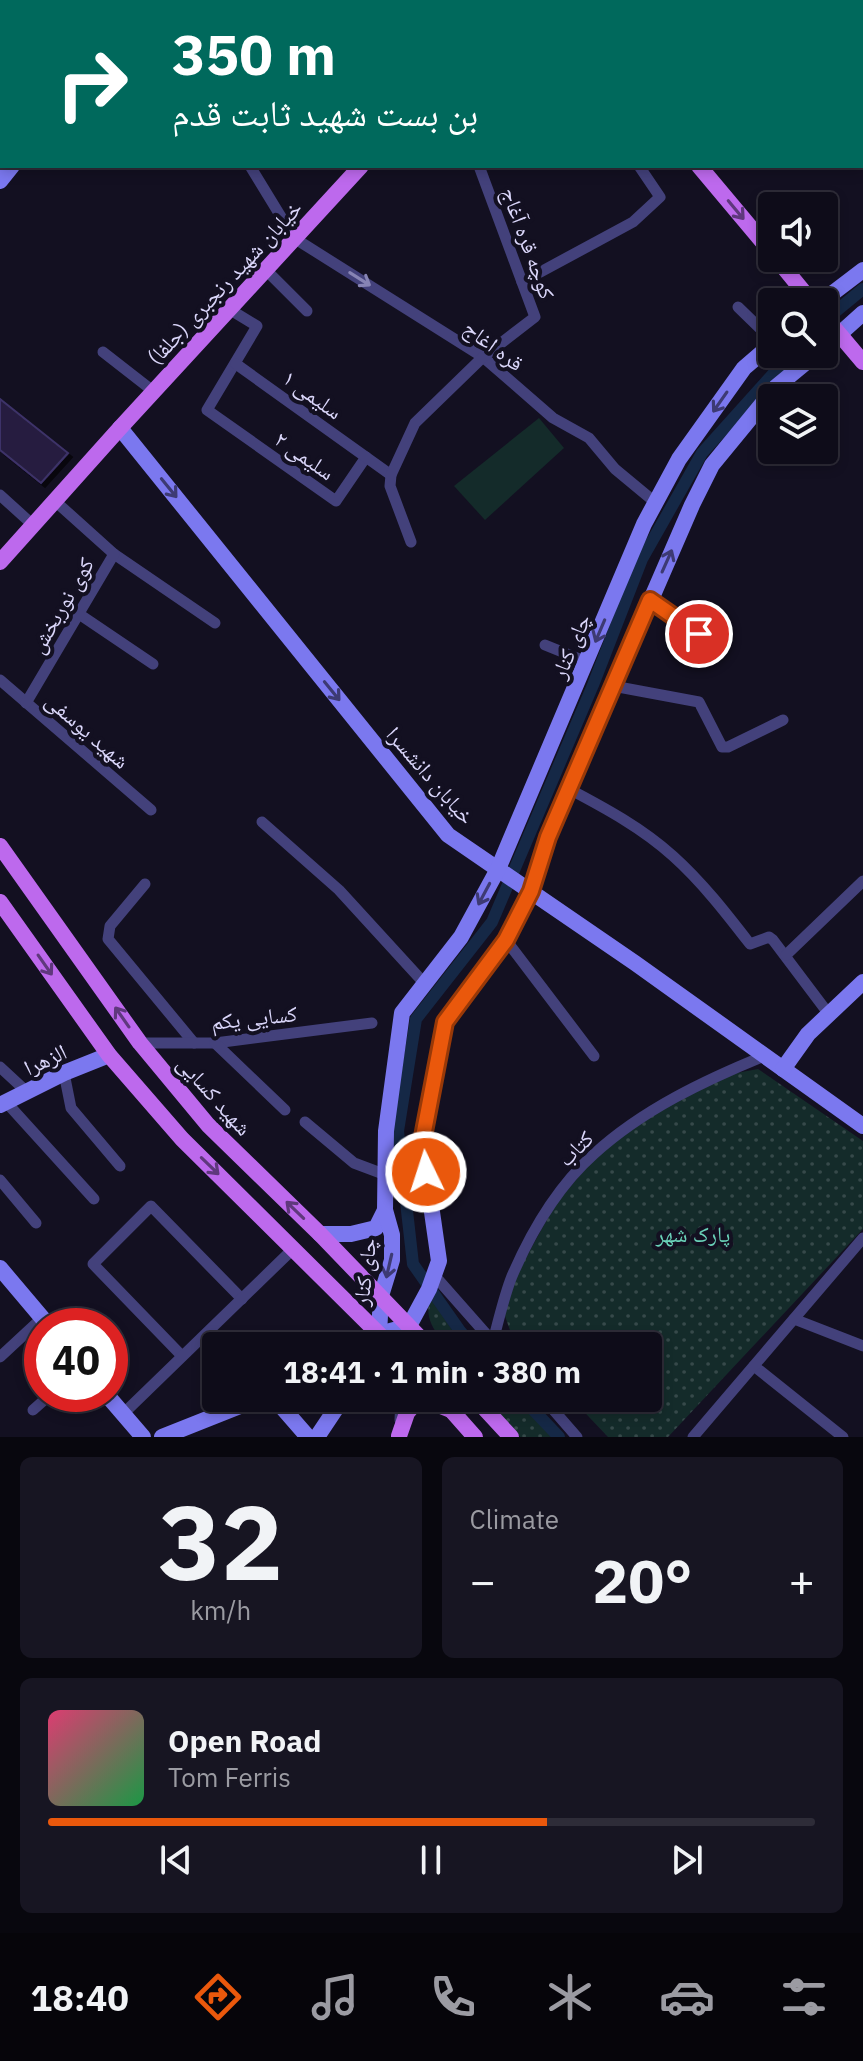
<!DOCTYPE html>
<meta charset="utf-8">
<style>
:root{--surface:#0e0c19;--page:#171522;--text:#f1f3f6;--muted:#9b9ba2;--line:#2e2c38;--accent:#ea580c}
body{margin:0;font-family:"IBM Plex Sans","Noto Naskh Arabic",sans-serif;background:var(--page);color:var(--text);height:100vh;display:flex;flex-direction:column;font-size:30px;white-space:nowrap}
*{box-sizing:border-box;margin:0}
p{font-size:26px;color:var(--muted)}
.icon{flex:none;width:44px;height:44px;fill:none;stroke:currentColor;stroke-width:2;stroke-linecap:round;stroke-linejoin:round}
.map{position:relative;height:1437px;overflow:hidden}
.panel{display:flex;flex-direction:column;gap:20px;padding:20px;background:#08070e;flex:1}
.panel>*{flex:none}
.banner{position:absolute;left:0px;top:0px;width:864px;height:168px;box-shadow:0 4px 12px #0003,0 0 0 2px var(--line);background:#00695c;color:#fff;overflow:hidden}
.buttons{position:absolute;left:758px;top:192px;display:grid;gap:16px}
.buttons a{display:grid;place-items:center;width:80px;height:80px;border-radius:8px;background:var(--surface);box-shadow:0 4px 12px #0003,0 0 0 2px var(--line);font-size:40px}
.speed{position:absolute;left:24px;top:1308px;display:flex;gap:16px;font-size:40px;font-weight:700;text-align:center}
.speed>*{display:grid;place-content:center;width:104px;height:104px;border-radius:50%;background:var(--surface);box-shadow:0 4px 12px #0003,0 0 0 2px var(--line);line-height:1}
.speed .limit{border:12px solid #d22;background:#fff;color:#111}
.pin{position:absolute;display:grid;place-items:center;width:68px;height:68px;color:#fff;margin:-34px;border:4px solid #fff;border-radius:50%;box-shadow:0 2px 8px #0007}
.me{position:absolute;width:88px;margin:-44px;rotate:356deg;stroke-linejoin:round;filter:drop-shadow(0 0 6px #0008)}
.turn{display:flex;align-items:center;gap:28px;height:168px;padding:0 40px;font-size:36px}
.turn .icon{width:104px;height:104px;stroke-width:2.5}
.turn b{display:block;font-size:56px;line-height:68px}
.big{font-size:60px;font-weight:700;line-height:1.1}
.panel .card{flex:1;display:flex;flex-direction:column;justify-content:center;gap:12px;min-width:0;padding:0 28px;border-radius:12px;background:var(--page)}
.panel .dial{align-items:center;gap:0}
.dial b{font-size:104px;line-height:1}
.song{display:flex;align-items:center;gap:24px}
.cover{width:96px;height:96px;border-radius:12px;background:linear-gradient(135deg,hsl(340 70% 55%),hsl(140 70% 35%))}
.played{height:8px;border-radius:4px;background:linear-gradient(90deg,var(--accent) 65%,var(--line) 65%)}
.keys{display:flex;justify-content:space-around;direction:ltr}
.heat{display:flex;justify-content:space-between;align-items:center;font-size:44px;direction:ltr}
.panel .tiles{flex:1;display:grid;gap:20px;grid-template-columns:1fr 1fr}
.card:last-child{grid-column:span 2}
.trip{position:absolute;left:202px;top:1332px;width:460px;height:80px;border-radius:8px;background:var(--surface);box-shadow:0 4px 12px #0003,0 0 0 2px var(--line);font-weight:700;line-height:80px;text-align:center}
.menu{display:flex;height:128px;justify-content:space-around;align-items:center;background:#06050a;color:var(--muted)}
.menu .icon{width:56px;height:56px}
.menu .selected{color:var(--accent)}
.menu b{font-size:36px;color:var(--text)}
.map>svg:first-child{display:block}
.grass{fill:#142b2a}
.park{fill:url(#park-dots)}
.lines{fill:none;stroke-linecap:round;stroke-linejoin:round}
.canal{stroke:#152846;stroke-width:12}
.building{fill:#261f40;stroke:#3e3369;stroke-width:2;filter:url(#shadow)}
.street{stroke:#43417b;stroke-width:11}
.secondary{stroke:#7b78ef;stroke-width:16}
.primary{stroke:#bd69ed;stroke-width:16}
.oneway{stroke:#5f387d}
.oneway2{stroke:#8784b4}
.oneway3{stroke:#3d3a73}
.route-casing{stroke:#983908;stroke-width:20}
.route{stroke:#ea580c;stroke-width:14}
.labels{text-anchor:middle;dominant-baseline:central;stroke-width:8;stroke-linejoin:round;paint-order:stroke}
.street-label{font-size:22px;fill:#dad6fa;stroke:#131021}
.park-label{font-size:22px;fill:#6ad2b9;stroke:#131021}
</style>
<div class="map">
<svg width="863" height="1437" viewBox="0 0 863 1437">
<defs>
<pattern id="park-dots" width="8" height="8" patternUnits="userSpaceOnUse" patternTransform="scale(2)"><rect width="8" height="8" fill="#142b2a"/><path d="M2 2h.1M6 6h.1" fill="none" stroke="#36494a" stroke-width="1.8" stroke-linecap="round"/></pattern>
<filter id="shadow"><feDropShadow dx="4" dy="4" stdDeviation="0" flood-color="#0009"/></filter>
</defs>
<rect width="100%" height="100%" fill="#131021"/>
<polygon class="grass" points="539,418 564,448 485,520 454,486"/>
<g class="park">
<polygon points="758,1069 863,1141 863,1229 668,1437 608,1437 571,1398 648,1398 648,1346 523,1346 511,1333 505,1316 511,1285 555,1205 598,1154 641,1119 710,1078"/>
<path d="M 430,1296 L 452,1330 L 467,1346 L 446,1346 C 432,1327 425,1319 430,1296 Z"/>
<polygon points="487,1398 517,1398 553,1437 520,1437"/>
</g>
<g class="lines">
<g class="canal">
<polyline points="824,321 863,289"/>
<polyline points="473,1346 460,1331 413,1264 398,1131 416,1019 492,922 593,685 642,559 702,453 791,354"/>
<polyline points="522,1398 559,1437"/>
</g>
</g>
<polygon class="building" points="0,399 68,453 41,483 0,450"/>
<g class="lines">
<g class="street">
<polyline points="276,0 277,2"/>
<polyline points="422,0 423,2"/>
<polyline points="794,0 796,2"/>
<polyline points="852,0 853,2"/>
<polyline points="333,2 338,0"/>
<polyline points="824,2 826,0"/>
<polyline points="862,12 863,13"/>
<polyline points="862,130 863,130"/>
<polyline points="250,166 294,238 483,357 553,418 589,438 615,469 656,503"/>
<polyline points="265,269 307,311"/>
<polyline points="522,282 633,222 660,197 639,166"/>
<polyline points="738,307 772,340"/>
<polyline points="229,309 257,326 207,410 336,501 366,457"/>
<polyline points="103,352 153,391"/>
<polyline points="236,364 391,475"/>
<polyline points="760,407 772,419"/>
<polyline points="0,495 33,525"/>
<polyline points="411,542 390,486 391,475 415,423 483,357 535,317 479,166"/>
<polyline points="114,554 215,623"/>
<polyline points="650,600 704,638"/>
<polyline points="79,614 153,664"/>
<polyline points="545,645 587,662"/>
<polyline points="0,680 151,810"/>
<polyline points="613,686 699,702 722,747 728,747 783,720"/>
<polyline points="26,703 114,554 55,501"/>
<path d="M 569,789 C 605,808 642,828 673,856 C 702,882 726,913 750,944 L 769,937 L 773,940 L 828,1013"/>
<polyline points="262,822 339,890 425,984"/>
<polyline points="145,884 110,926 108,939 194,1043"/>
<polyline points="506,940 594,1056"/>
<polyline points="786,955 863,881"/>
<polyline points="140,1043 215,1043 372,1023"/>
<polyline points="215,1043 285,1110"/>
<polyline points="0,1067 27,1092"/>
<polyline points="64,1073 71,1108 120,1166"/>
<polyline points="6,1102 94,1199"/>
<polyline points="305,1122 354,1163 386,1175"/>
<polyline points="0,1180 36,1223"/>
<polyline points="434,1275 494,1343"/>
<polyline points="794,1319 863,1346"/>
<path d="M 493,1341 C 499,1319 504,1296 512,1276 C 531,1232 558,1186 594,1154 C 642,1110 705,1080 764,1056"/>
<polyline points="182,1356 93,1264 151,1206 242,1299"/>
<polyline points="0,1357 42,1318"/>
<polyline points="754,1366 843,1437"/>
<polyline points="543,1398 577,1437"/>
<polyline points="33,1410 51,1394"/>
<polyline points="123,1414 294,1248"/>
<polyline points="400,1420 401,1398"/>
<polyline points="693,1437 863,1238"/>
</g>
<g class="secondary">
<polyline points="130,2 131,0"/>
<polyline points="0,181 12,166"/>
<polyline points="821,302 863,270"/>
<polyline points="824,348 863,313"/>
<polyline points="120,428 448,835 635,963 863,1126"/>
<polyline points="783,1069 808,1034 863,982"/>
<polyline points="0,1105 64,1073 109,1055"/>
<polyline points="320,1234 351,1234 376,1228 385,1210"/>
<polyline points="0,1268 49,1326"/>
<polyline points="379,1334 409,1326 429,1289 439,1261 422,1142 445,1022 506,940 531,891 548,837 692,505 712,465 776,387 816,354"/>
<polyline points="373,1346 379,1334 381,1296 392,1260 392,1235 385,1210 386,1131 402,1013 461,937 498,869 644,524 679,459 744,368 772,344"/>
<polyline points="106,1394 143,1437"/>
<polyline points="274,1398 308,1437"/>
<polyline points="295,1398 337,1407"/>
<polyline points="162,1437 260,1398"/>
<polyline points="317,1437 343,1398"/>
</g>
<g class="primary">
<polyline points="543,0 548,2"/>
<polyline points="509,2 510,0"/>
<polyline points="579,2 586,0"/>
<polyline points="699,166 772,253"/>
<polyline points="776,258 812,302"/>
<polyline points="824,316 863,362"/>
<polyline points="0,562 120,428 361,166"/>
<polyline points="0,846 140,1043 208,1125 320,1234 428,1346"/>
<polyline points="0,902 109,1055 182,1139 391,1346"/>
<polyline points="475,1398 511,1437"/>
<polyline points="444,1402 475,1437"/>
<polyline points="399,1436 407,1413 417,1401 431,1402 451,1410"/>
</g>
</g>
<defs><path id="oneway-shaft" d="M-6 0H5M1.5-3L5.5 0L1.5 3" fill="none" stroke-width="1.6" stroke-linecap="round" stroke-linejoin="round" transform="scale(2)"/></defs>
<g class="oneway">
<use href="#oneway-shaft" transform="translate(736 210) rotate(50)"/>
<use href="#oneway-shaft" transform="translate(45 965) rotate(55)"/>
<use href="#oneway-shaft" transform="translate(122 1017) rotate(-125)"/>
<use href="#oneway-shaft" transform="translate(210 1166) rotate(44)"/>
<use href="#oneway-shaft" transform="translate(295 1210) rotate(-136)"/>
</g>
<use class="oneway2" href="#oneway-shaft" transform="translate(360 279) rotate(32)"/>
<g class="oneway3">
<use href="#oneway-shaft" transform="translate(720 402) rotate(125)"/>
<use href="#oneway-shaft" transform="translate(169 488) rotate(51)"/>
<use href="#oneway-shaft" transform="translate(667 561) rotate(-66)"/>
<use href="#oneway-shaft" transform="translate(600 631) rotate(113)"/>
<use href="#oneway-shaft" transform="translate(332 691) rotate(51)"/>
<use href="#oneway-shaft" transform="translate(484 894) rotate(118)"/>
<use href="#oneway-shaft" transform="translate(389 1266) rotate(103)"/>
</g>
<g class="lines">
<g class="route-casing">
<polyline id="route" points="426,1172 422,1142 445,1022 506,940 531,891 548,837 650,600 699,634"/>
</g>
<use href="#route" class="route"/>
</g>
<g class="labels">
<g class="street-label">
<text transform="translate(529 243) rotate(70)">کوچه قره آغاج</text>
<text transform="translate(224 282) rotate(-47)">خیابان شهید رنجبری (جلفا)</text>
<text transform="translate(494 345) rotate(37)">قره اغاج</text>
<text transform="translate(313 394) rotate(36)">سلیمی ۱</text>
<text transform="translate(305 455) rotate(35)">سلیمی ۲</text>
<text transform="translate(61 605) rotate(-60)">کوی نوربخش</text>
<text transform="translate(570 646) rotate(-67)">چای کنار</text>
<text transform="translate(88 730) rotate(41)">شهید یوسفی</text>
<text transform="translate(431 775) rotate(49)">خیابان دانشسرا</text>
<text transform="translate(254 1017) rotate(-6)">کسایی یکم</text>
<text transform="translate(45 1059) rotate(-25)">الزهرا</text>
<text transform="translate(215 1095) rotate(48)">شهید کسایی</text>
<text transform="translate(575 1148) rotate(-45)">کتاب</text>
<text transform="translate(364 1272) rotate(-83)">چای کنار</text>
</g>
<g class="park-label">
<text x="693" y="1233">پارک شهر</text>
</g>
</g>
</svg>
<div class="buttons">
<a><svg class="icon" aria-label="sound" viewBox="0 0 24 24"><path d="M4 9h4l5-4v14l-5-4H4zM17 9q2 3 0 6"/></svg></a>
<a><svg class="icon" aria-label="search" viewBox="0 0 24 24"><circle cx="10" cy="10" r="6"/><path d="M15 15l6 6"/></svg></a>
<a><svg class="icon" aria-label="layers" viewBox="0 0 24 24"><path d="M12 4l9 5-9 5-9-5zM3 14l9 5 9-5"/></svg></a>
</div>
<div class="speed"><div class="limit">40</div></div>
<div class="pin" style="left:699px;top:634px;background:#d93025"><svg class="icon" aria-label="arrive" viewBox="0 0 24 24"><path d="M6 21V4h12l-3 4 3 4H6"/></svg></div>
<svg class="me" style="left:426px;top:1172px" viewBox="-20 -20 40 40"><circle r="17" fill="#ea580c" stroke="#fff" stroke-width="3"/><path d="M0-11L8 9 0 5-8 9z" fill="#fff"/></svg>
<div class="trip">18:41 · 1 min · 380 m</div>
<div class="banner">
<div class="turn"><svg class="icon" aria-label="right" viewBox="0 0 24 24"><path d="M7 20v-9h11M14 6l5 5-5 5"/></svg><div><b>350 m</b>بن بست شهید ثابت قدم</div></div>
</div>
</div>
<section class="panel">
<div class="tiles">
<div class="card dial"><b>32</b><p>km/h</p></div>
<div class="card"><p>Climate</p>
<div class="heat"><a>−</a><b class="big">20°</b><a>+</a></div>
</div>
<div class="card">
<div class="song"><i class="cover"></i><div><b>Open Road</b><p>Tom Ferris</p></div></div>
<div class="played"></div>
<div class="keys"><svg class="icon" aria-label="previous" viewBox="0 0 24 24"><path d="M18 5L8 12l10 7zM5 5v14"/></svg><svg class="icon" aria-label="pause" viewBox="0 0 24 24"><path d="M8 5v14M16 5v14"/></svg><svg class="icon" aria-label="next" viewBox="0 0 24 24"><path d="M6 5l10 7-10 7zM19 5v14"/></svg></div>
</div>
</div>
</section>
<nav class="menu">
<b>18:40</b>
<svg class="icon selected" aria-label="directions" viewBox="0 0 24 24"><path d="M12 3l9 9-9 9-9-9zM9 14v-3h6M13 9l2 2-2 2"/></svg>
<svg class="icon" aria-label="music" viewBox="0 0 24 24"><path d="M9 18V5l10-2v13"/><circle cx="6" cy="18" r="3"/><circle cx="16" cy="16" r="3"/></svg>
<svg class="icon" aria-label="phone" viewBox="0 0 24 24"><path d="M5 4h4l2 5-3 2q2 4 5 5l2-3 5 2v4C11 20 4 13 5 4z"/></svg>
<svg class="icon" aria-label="climate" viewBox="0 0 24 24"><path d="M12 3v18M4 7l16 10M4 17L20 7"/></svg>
<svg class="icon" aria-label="car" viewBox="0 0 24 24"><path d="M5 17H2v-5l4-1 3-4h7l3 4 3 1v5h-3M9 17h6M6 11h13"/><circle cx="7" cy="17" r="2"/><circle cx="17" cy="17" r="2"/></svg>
<svg class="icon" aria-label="filters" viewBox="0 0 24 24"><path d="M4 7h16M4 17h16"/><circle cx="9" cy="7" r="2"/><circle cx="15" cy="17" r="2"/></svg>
</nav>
